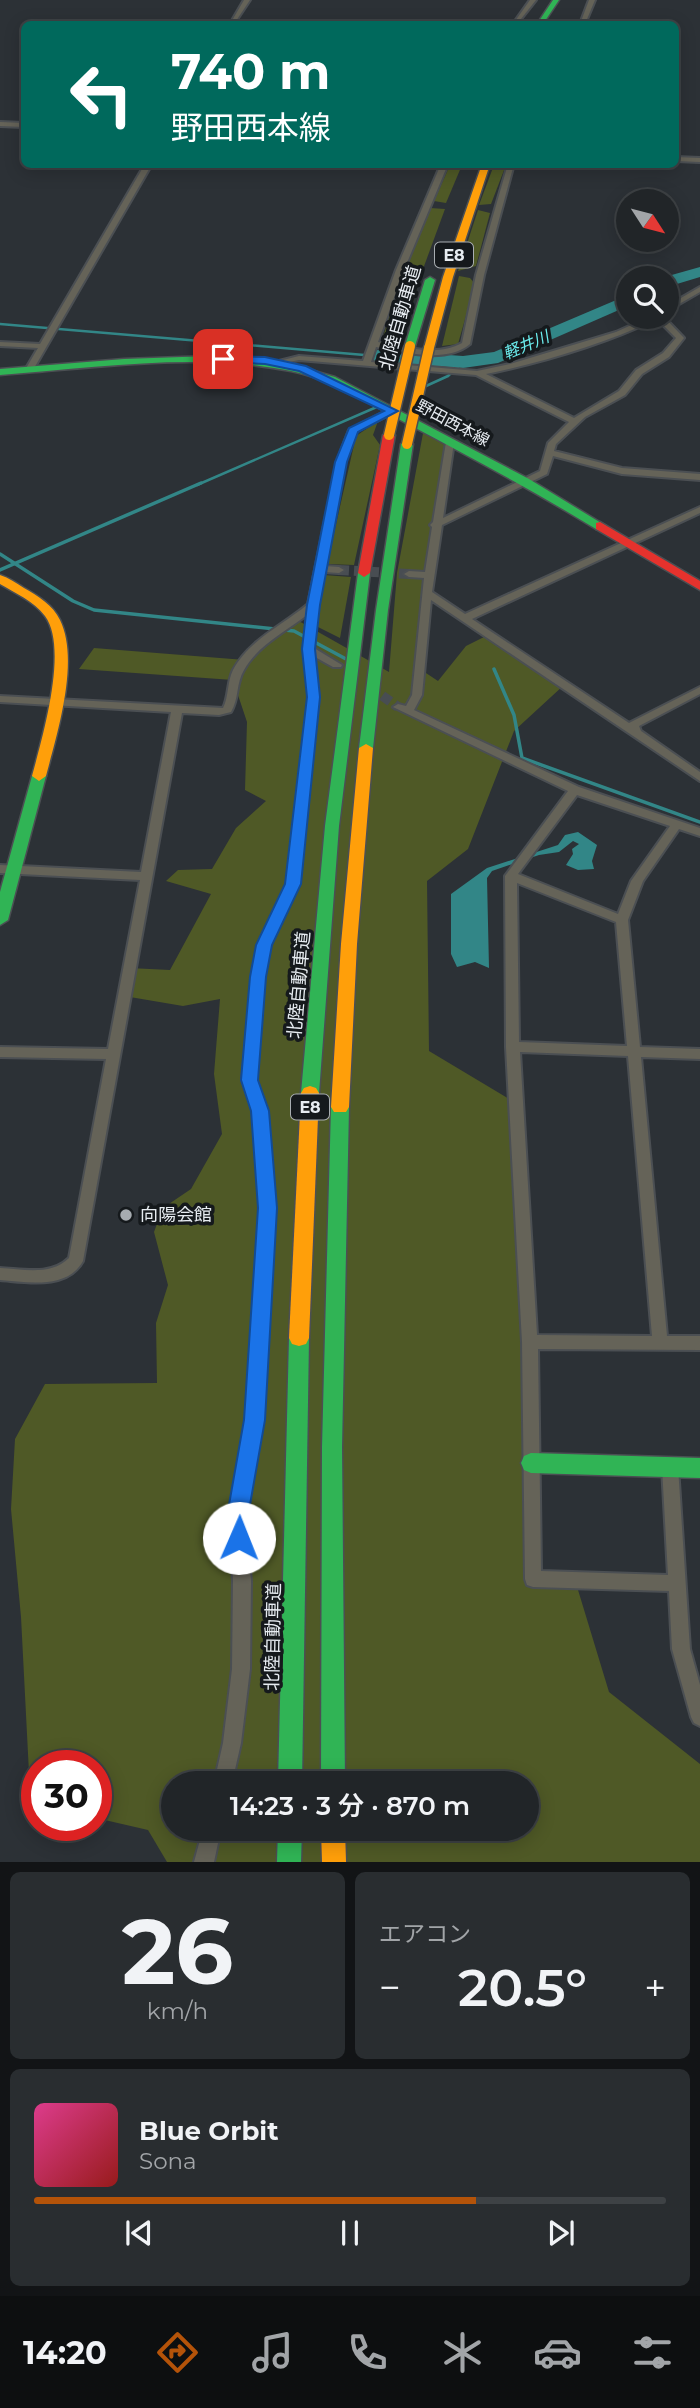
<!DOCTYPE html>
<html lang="ja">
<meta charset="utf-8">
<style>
:root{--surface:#212528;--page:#292d30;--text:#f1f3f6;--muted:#a2a5a8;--line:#3e4245;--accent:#b45309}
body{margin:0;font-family:Montserrat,"Noto Sans JP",sans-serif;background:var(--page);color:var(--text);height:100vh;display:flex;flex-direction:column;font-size:26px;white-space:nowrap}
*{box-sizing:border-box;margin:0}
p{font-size:23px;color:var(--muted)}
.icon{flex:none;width:38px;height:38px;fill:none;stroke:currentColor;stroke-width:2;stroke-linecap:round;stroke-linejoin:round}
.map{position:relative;height:1862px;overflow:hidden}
.side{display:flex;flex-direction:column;gap:10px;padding:10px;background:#121416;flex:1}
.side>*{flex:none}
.top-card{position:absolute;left:21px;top:21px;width:658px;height:147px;border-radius:10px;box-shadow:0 4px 18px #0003,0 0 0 2px var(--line);background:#00695c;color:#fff;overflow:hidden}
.needle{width:46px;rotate:126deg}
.tools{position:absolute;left:616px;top:189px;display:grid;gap:14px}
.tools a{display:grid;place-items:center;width:63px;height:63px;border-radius:50%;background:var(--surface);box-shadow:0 4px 18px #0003,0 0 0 2px var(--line);font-size:35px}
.speed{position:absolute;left:21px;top:1750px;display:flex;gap:14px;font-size:35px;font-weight:700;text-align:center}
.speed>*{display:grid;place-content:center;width:91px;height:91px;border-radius:50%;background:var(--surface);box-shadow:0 4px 18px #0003,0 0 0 2px var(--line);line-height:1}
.speed .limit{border:10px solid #d22;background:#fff;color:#111}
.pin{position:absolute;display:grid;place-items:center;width:60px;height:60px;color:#fff;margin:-30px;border-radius:14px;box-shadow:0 4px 10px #0006}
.me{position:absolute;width:77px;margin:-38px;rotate:1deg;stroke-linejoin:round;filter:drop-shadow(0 0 5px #0008)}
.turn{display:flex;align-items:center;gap:24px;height:147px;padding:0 35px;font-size:32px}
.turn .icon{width:91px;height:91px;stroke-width:2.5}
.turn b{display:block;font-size:49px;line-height:60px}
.big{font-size:52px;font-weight:600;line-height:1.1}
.side .widget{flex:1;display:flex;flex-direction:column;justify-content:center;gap:10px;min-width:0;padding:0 24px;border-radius:10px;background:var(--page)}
.side .dial{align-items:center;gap:0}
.dial b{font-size:91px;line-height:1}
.song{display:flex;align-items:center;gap:21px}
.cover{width:84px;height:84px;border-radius:10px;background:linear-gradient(135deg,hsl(330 70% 55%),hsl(0 70% 35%))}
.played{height:7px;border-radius:4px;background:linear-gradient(90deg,var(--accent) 70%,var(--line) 70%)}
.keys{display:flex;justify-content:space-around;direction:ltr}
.heat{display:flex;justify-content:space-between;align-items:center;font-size:38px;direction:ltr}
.side .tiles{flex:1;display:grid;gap:10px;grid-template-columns:1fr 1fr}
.widget:last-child{grid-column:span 2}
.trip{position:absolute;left:161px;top:1771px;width:378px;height:70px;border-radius:35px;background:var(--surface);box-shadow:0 4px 18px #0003,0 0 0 2px var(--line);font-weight:600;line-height:70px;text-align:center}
.menu{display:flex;height:112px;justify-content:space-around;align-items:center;background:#0d0f10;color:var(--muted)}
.menu .icon{width:49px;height:49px}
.menu .current{color:var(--accent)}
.menu b{font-size:32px;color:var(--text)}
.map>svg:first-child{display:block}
.forest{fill:#4f5926;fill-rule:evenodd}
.water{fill:#328687}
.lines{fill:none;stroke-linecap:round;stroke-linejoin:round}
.stream-far1{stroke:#328687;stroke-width:2.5}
.stream{stroke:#328687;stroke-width:3.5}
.river{fill:#328687;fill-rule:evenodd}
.street-tunnel{stroke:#484d52;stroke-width:10;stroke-dasharray:10 5;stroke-linecap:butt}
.street-casing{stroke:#4b4f53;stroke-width:4}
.fast-casing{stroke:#4b4f53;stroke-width:3}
.slow-casing{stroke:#4b4f53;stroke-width:3}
.jam-casing{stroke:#4b4f53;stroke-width:3}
.street{fill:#656358;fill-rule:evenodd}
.fast{fill:#30b455;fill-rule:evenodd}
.slow{fill:#ff9f0a;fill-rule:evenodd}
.jam{fill:#e5322d;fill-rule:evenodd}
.slow-bridge-casing{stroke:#4b4f53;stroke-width:13;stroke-linecap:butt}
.slow-bridge{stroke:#ff9f0a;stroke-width:10}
.route{fill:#1a73e8;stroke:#114b97;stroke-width:2}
.poi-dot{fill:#a6abb0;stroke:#15191c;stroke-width:2.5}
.labels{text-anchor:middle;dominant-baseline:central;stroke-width:7;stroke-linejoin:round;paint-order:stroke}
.shield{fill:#15191c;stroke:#a8adb1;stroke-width:2}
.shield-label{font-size:16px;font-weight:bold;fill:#e7ecf1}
.far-water-label{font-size:16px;font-style:italic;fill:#6ceeef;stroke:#15191c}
.far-street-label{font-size:16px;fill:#e7ecf1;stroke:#15191c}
.street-label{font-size:18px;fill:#e7ecf1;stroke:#15191c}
.poi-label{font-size:18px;fill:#e7ecf1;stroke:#15191c;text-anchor:start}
</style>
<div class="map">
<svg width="700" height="1862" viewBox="0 0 700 1862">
<rect width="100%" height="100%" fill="#2c3136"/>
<g class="forest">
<polygon points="450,165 462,165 446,203 434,201"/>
<polygon points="494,165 506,165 491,204 479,205"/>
<polygon points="430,208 445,209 423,269 407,266"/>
<polygon points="478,210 490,213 476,266 458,271"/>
<polygon points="403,273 421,275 401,343 382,340"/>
<polygon points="459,276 470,278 475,284 458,344 442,346"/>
<polygon points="378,421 373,435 380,445 354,565 327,564 356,436"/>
<path d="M 424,428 L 450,442 L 420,669 L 438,681 L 466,646 L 490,634 L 564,685 L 514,731 L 468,849 L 427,881 L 429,1051 L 516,1103 L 533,1579 L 575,1580 L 609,1692 L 700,1764 L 700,1862 L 167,1862 L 148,1830 L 96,1818 L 96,1766 L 37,1766 L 37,1775 L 29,1773 L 21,1617 L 11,1509 L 15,1439 L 45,1384 L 157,1383 L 156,1323 L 168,1285 L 154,1232 L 163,1208 L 191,1189 L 222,1134 L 214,1074 L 220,999 L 183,1006 L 124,996 L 129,968 L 170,970 L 211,894 L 166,881 L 178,870 L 212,869 L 236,828 L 266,801 L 245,790 L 247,722 L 233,680 L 79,669 L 94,648 L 245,660 L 297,620 L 389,672 L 397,573 ZM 173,1783 L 527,1783 L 527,1829 L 173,1829 Z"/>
<polygon points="324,575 351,577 340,638 316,626"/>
</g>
<polygon class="water" points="578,832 597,845 592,861 594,869 578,870 566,865 573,854 572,849 579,844 573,841 559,852 539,855 492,871 487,878 489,968 475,962 457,967 451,954 451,894 487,868 558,845 565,835"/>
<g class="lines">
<g class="stream-far1">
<polyline points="0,324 376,356"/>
<polyline points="426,386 448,376 463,362"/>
<polyline points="197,485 379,406"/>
</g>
<g class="stream">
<polyline points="0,554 73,601 94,610 294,631 346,659"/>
<polyline points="0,570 201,483"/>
<polyline points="494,669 514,715 522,758 700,822"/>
</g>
<g class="river">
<polygon points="700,267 700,277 667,287 667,278 661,278"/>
<polygon points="628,295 628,306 498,363 463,368 376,362 367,356 376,350 463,356 494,352"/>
</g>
<g class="street-tunnel">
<polyline points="339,570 409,574"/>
<polyline points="370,687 398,707"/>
</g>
<g class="street-casing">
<g id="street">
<polygon points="244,0 250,0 234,24 230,24"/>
<polygon points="530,0 536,0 517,24 513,24"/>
<polygon points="589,0 595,0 585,24 580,24"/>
<polygon points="0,122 24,123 24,127 0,126"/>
<polygon points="676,157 700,158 700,162 676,161"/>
<polygon points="145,164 152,164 33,370 26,372 25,370 38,348 0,346 0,342 40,344"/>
<path d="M 441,164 L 448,164 L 404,270 L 378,342 C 404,347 438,357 462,343 L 476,275 L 508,164 L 514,164 L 484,275 L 470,344 C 446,364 404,352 376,347 L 371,362 L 477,371 L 510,364 L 616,332 L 649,317 L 664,317 L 684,338 L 669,357 L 642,374 L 625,395 L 585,417 L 556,444 L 554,451 L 622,468 L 700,474 L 700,480 L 622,474 L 553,456 L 547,474 L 442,525 L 432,592 L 465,614 L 700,507 L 700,513 L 472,619 L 629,723 L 700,687 L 700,694 L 639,726 L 641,731 L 700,772 L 700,781 L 431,600 L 422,695 L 414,710 L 579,787 L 700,828 L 700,836 L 679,829 L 643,881 L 628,920 L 640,1047 L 700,1049 L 700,1059 L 641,1057 L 667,1336 L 700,1336 L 700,1350 L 538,1349 L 541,1571 L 668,1575 L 662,1467 L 664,1462 L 670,1460 L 676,1462 L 678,1467 L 690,1649 L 700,1685 L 700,1726 L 694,1723 L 691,1717 L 672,1649 L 669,1591 L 533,1587 L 527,1585 L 525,1579 L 522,1342 L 506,1047 L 505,876 L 568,791 L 393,707 L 398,704 L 406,706 L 412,695 L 424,578 L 409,577 L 404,574 L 409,571 L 425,572 L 432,527 L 430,525 L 433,522 L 446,442 L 450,439 L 454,442 L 443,518 L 540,471 L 548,443 L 569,422 L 476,375 L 299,360 L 279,364 L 275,362 L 299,356 L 363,361 L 396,270 ZM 657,319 L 676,338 L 663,353 L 636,370 L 619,391 L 574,418 L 486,374 C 544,362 604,344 657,319 ZM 577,795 L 670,826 L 631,881 L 618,914 L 518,874 ZM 517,883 L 616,922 L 627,1046 L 519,1042 ZM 520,1052 L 628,1056 L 652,1336 L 537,1335 Z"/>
<polygon points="700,287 700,292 667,311 667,306"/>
<path d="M 390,409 L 397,411 L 357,431 L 345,462 L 325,566 L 339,567 L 344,570 L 339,573 L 324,572 L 318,605 L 314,648 L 342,665 L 341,667 L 333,667 L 315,657 L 319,697 L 299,884 L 270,945 L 264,977 L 256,1080 L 267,1111 L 274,1207 L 262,1420 L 245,1516 L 251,1581 L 250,1669 L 241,1743 L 232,1783 L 214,1783 L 223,1743 L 232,1669 L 233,1581 L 229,1516 L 246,1420 L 260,1207 L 253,1111 L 242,1080 L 252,977 L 258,945 L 287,884 L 309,697 L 304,649 L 307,615 C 286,631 257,646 244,670 C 236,683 239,699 231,712 L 219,715 L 182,713 L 83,1261 C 67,1290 27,1282 0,1280 L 0,1268 C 23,1269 51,1276 69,1258 L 106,1059 L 0,1057 L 0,1047 L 108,1049 L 140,880 L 0,873 L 0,865 L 141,872 L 171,712 L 0,702 L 0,696 L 223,708 C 229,696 227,682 233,670 C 249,640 283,625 308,604 L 337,462 L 349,430 Z"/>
<polygon points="203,1829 221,1829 214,1862 194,1862"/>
</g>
</g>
<g class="fast-casing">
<g id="fast">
<polygon points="553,0 559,0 543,24 537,24"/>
<polygon points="430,277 435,280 415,346 406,348 405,346 425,280"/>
<path d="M 211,356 L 293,365 L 335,377 L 529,479 L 606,526 L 600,530 L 596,529 C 534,491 470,457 406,423 C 369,403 332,379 291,371 C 195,352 96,368 0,375 L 0,369 L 124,359 Z"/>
<polygon points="407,441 413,444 388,610 373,748 366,752 359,748 376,610 401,444"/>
<polygon points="364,569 370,573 339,826 319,1093 316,1098 304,1098 301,1093 325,826 358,573"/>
<polygon points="39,771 46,776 8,920 0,925 0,892 32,776"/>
<polygon points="340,1100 346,1102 349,1107 342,1447 345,1783 321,1783 322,1447 331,1107 334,1102"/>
<polygon points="299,1330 306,1332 309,1338 302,1783 278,1783 289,1338 292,1332"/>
<polygon points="531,1453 700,1458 700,1478 531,1473 524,1470 521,1463 524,1456"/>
<polygon points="278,1829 302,1829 301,1862 277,1862"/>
</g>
</g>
<g class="slow-casing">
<g id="slow">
<polygon points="482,164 490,164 453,277 434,348 425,350 424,348 443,277"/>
<path d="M 0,575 C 9,578 16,583 24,588 C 38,596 53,605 60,620 C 80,661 57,734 46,776 L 39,781 L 32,776 C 42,739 69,648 45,616 C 34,601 15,593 0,584 Z"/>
<polygon points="366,744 373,748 357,944 349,1107 346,1112 334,1112 331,1107 341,944 359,748"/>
<polygon points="310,1086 316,1088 319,1093 309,1338 306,1344 299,1346 292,1344 289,1338 301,1093 304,1088"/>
<polygon points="321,1829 345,1829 346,1862 322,1862"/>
</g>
</g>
<g class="jam-casing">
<g id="jam">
<polygon points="389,432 395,435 370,573 364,577 358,573 383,435"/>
<polygon points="600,522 700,581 700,590 596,529 596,523"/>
</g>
</g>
<use href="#street" class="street"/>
<use href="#fast" class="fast"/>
<use href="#slow" class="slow"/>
<use href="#jam" class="jam"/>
<g class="slow-bridge-casing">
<g id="slow-bridge">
<polyline points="389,435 410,346"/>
<polyline points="407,444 429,348"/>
</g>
</g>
<use href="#slow-bridge" class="slow-bridge"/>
</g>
<polygon class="route" points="220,356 265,357 306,366 398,411 358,432 347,462 320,605 315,649 320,697 301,884 272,945 266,977 258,1080 269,1111 277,1208 265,1420 248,1516 250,1538 247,1545 239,1548 231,1545 227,1516 244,1420 258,1208 251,1111 241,1080 250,977 256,945 285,884 307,697 302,649 307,605 335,462 349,428 384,411 299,371 265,364 223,362 220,361"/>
<circle class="poi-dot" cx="126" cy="1215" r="7"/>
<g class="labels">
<g class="shield">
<rect x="435" y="242.5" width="38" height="25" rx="5"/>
<rect x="291" y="1094.5" width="38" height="25" rx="5"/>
</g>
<g class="shield-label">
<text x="454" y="255">E8</text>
<text x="310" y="1107">E8</text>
</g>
<g class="far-water-label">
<text transform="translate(526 345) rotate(-23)">軽井川</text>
</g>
<g class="far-street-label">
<text transform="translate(453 423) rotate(28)">野田西本線</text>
</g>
<g class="street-label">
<text transform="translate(400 318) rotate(-74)">北陸自動車道</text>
<text transform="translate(299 985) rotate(-85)">北陸自動車道</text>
<text transform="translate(273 1637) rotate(-89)">北陸自動車道</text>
</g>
<g class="poi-label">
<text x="140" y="1215">向陽会館</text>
</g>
</g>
</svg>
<div class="tools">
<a><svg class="needle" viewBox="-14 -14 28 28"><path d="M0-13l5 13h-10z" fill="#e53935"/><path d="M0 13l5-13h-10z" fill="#a2a5a8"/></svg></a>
<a><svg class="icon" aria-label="search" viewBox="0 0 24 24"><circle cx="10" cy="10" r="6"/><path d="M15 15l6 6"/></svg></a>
</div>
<div class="speed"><div class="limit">30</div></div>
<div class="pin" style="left:223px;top:359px;background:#d93025"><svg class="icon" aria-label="arrive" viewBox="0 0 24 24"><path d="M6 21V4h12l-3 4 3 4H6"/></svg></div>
<svg class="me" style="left:239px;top:1538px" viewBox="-20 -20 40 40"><circle r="19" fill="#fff"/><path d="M0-13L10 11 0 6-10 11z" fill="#1a73e8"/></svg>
<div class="trip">14:23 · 3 分 · 870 m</div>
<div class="top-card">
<div class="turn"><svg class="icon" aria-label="left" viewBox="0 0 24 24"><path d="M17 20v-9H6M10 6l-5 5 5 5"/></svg><div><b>740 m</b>野田西本線</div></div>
</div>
</div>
<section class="side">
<div class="tiles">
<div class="widget dial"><b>26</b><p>km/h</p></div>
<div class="widget"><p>エアコン</p>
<div class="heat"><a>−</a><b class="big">20.5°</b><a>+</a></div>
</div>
<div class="widget">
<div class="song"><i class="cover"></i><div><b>Blue Orbit</b><p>Sona</p></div></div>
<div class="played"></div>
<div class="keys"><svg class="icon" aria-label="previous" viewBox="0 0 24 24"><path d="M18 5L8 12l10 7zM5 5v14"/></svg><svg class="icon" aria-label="pause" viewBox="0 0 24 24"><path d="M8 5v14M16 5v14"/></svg><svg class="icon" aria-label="next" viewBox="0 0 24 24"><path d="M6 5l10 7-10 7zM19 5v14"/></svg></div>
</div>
</div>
</section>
<nav class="menu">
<b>14:20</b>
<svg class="icon current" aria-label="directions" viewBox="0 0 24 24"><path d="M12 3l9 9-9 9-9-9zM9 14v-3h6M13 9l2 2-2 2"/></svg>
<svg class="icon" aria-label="music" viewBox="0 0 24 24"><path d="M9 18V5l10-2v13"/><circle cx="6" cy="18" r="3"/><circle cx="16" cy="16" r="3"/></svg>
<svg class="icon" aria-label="phone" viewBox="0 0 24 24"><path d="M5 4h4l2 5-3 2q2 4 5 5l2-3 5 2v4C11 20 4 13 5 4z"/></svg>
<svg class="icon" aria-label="climate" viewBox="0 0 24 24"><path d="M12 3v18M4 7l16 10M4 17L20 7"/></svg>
<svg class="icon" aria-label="car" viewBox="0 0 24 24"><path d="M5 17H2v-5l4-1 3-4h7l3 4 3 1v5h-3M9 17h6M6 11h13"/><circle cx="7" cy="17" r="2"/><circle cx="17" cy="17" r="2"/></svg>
<svg class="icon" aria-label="filters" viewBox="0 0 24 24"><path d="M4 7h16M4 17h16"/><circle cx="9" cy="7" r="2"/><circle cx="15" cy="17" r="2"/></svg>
</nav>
